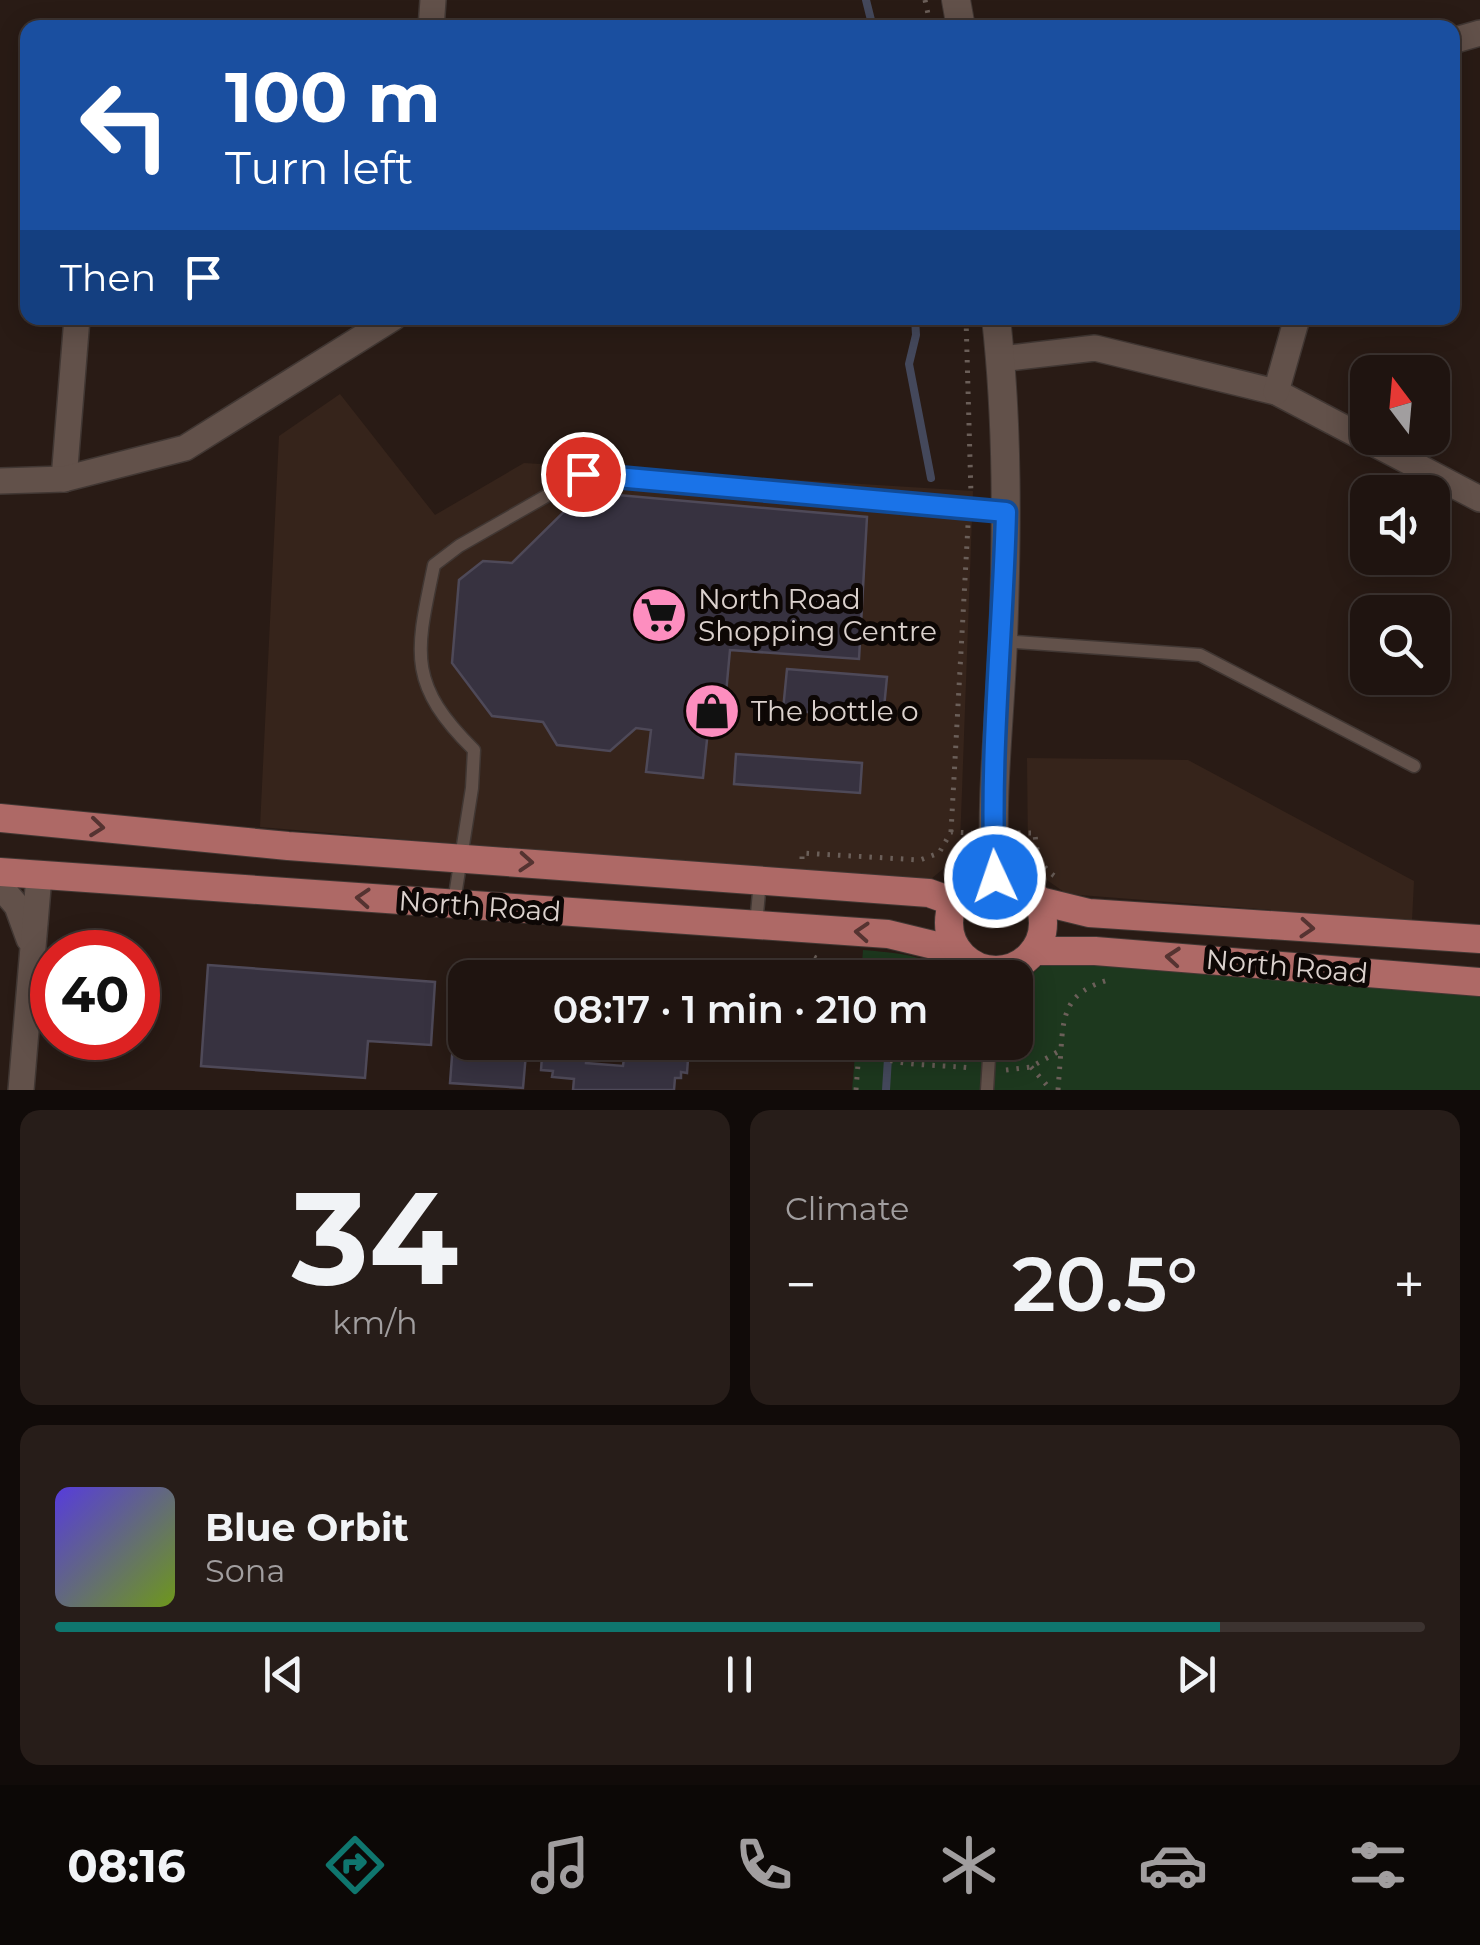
<!DOCTYPE html>
<meta charset="utf-8">
<style>
:root{--surface:#1f1410;--page:#271d19;--text:#f1f3f6;--muted:#a19e9f;--line:#3c3330;--accent:#0f766e}
body{margin:0;font-family:Montserrat,sans-serif;background:var(--page);color:var(--text);height:100vh;display:flex;flex-direction:column;font-size:38px;white-space:nowrap}
*{box-sizing:border-box;margin:0}
p{font-size:32px;color:var(--muted)}
.icon{flex:none;width:55px;height:55px;fill:none;stroke:currentColor;stroke-width:2;stroke-linecap:round;stroke-linejoin:round}
.map{position:relative;height:1090px;overflow:hidden}
.side{display:flex;flex-direction:column;gap:20px;padding:20px;background:#110b09;flex:1}
.side>*{flex:none}
.hud{position:absolute;left:20px;top:20px;width:1440px;height:305px;border-radius:20px;box-shadow:0 5px 25px #0003,0 0 0 2px var(--line);background:#1a4fa0;color:#fff;overflow:hidden}
.needle{width:65px;rotate:344deg}
.buttons{position:absolute;left:1350px;top:355px;display:grid;gap:20px}
.buttons a{display:grid;place-items:center;width:100px;height:100px;border-radius:20px;background:var(--surface);box-shadow:0 5px 25px #0003,0 0 0 2px var(--line);font-size:50px}
.speed{position:absolute;left:30px;top:930px;display:flex;gap:20px;font-size:50px;font-weight:700;text-align:center}
.speed>*{display:grid;place-content:center;width:130px;height:130px;border-radius:50%;background:var(--surface);box-shadow:0 5px 25px #0003,0 0 0 2px var(--line);line-height:1}
.speed .limit{border:15px solid #d22;background:#fff;color:#111}
.pin{position:absolute;display:grid;place-items:center;width:85px;height:85px;color:#fff;margin:-42px;border:5px solid #fff;border-radius:50%;box-shadow:0 2px 10px #0007}
.me{position:absolute;width:110px;margin:-55px;rotate:357deg;stroke-linejoin:round;filter:drop-shadow(0 0 8px #0008)}
.turn{display:flex;align-items:center;gap:35px;height:210px;padding:0 40px;font-size:45px}
.turn .icon{width:130px;height:130px;stroke-width:2.5}
.turn b{display:block;font-size:70px;line-height:85px}
.then{display:flex;align-items:center;height:95px;padding:0 40px;background:#0003;gap:20px;font-size:38px}
.big{font-size:75px;font-weight:600;line-height:1.1}
.side .card{flex:1;display:flex;flex-direction:column;justify-content:center;gap:15px;min-width:0;padding:0 35px;border-radius:20px;background:var(--page)}
.side .dial{align-items:center;gap:0}
.dial b{font-size:130px;line-height:1}
.song{display:flex;align-items:center;gap:30px}
.cover{width:120px;height:120px;border-radius:15px;background:linear-gradient(135deg,hsl(250 70% 55%),hsl(80 70% 35%))}
.played{height:10px;border-radius:5px;background:linear-gradient(90deg,var(--accent) 85%,var(--line) 85%)}
.keys{display:flex;justify-content:space-around;direction:ltr}
.heat{display:flex;justify-content:space-between;align-items:center;font-size:55px;direction:ltr}
.side .tiles{flex:1;display:grid;gap:20px;grid-template-columns:1fr 1fr}
.card:last-child{grid-column:span 2}
.trip{position:absolute;left:448px;top:960px;width:585px;height:100px;border-radius:20px;background:var(--surface);box-shadow:0 5px 25px #0003,0 0 0 2px var(--line);font-weight:600;line-height:100px;text-align:center}
.tabs{display:flex;height:160px;justify-content:space-around;align-items:center;background:#0c0806;color:var(--muted)}
.tabs .icon{width:70px;height:70px}
.tabs .selected{color:var(--accent)}
.tabs b{font-size:45px;color:var(--text)}
.map>svg:first-child{display:block}
.built{fill:#36241b}
.green{fill:#1d381e}
.lines{fill:none;stroke-linecap:round;stroke-linejoin:round}
.stream{stroke:#44485b;stroke-width:8}
.building{fill:#373240;stroke:#4e4958;stroke-width:2.5}
.service-casing{stroke:#413733;stroke-width:15}
.minor-casing{stroke:#413733;stroke-width:28}
.tertiary-casing{stroke:#413733;stroke-width:30}
.primary-casing{stroke:#413733;stroke-width:30}
.path{stroke:#6b5f59;stroke-width:5;stroke-dasharray:2.5 8;stroke-linecap:butt}
.service{stroke:#62514a;stroke-width:12}
.minor{stroke:#62514a;stroke-width:25}
.tertiary{stroke:#62514a;stroke-width:28}
.primary{stroke:#ae6966;stroke-width:28}
.oneway{stroke:#553331}
.route-casing{stroke:#114b97;stroke-width:25}
.route{stroke:#1a73e8;stroke-width:18}
.labels{text-anchor:middle;dominant-baseline:central;stroke-width:10;stroke-linejoin:round;paint-order:stroke}
.poi-label{font-size:28px;fill:#dbd1cd;stroke:#0d0705;text-anchor:start}
.street-label{font-size:28px;fill:#dbd1cd;stroke:#0d0705}
</style>
<div class="map">
<svg width="1480" height="1090" viewBox="0 0 1480 1090">
<rect width="100%" height="100%" fill="#291b15"/>
<g class="built">
<polygon points="340,394 435,515 524,463 973,491 960,845 943,869 925,884 260,827 279,436"/>
<polygon points="1027,758 1188,760 1414,881 1412,921 1067,894 1041,876 1028,852"/>
</g>
<g class="green">
<path d="M 863,950 C 895,953 929,954 953,977 L 861,977 Z"/>
<polygon points="1088,959 1480,993 1480,1090 852,1090 856,1043 1015,1042 1015,984 1026,980 1041,966"/>
</g>
<g class="lines">
<g class="stream">
<polyline points="866,0 873,28"/>
<polyline points="915,318 916,335 909,364 931,478"/>
<polyline points="894,978 894,970"/>
<polyline points="886,1090 889,1042"/>
</g>
</g>
<g class="building">
<polygon points="584,492 867,517 859,659 730,650 723,726 708,730 703,778 646,772 651,730 636,728 610,751 557,745 543,722 492,716 452,663 459,580 483,561 512,563"/>
<polygon points="787,669 887,677 883,718 783,710"/>
<polygon points="736,754 862,763 860,793 734,784"/>
<polygon points="208,965 435,982 431,1045 368,1041 365,1078 201,1066"/>
<polygon points="486,1042 527,1042 523,1088 450,1083 453,1043"/>
<polygon points="543,1042 588,1042 586,1063 623,1066 626,1042 683,1042 689,1045 687,1073 681,1072 681,1078 675,1078 674,1090 573,1090 574,1079 552,1077 553,1071 541,1070"/>
</g>
<g class="lines">
<g class="service-casing">
<g id="service">
<polyline points="1002,641 1200,655 1414,766"/>
<path d="M 454,902 L 472,788 L 474,750 C 406,683 416,652 434,565 L 459,546 L 583,475 L 1006,513"/>
<polyline points="756,925 760,881"/>
<polyline points="995,978 996,971"/>
<polyline points="987,1090 990,1042"/>
</g>
</g>
<g class="minor-casing">
<g id="minor">
<polyline points="431,28 433,0"/>
<polyline points="1452,41 1480,33"/>
<polyline points="1001,359 1095,348 1276,392 1480,499"/>
<polyline points="1276,392 1297,318"/>
<polyline points="64,479 77,318"/>
<polyline points="0,481 64,479 185,448 393,318"/>
<polyline points="0,886 17,906 29,939"/>
<polyline points="21,1090 39,876"/>
</g>
</g>
<g class="tertiary-casing">
<g id="tertiary">
<polyline points="956,0 961,28"/>
<path d="M 995,877 C 990,797 1000,719 1003,639 C 1007,532 1008,424 996,318"/>
</g>
</g>
<g class="primary-casing">
<g id="primary">
<polyline points="0,818 288,846 929,893 954,902"/>
<polyline points="0,872 888,934 958,951"/>
<circle cx="996" cy="923" r="47"/>
<polyline points="1036,900 1089,913 1480,939"/>
<polyline points="1034,951 1095,951 1480,982"/>
</g>
</g>
<g class="path">
<polyline points="925,0 931,28"/>
<polyline points="966,318 971,495"/>
<polyline points="951,832 968,525"/>
<path d="M 1018,833 L 1035,833 C 1036,851 1040,867 1056,877"/>
<polyline points="802,859 802,853 920,860 939,853 951,832 972,833"/>
<polyline points="814,957 832,966 835,978"/>
<path d="M 854,1042 C 870,1068 941,1064 970,1068"/>
<polyline points="1031,1067 1051,1090"/>
<path d="M 1006,1070 L 1031,1067 L 1061,1050 C 1063,1011 1068,992 1108,980"/>
<polyline points="856,1090 859,1051"/>
<polyline points="1058,1090 1061,1050"/>
</g>
<use href="#service" class="service"/>
<use href="#minor" class="minor"/>
<use href="#tertiary" class="tertiary"/>
<use href="#primary" class="primary"/>
</g>
<defs><path id="oneway-chevron" d="M-2-3.5L2.5 0L-2 3.5" fill="none" stroke-width="1.6" stroke-linecap="round" stroke-linejoin="round" transform="scale(2.5)"/></defs>
<g class="oneway">
<use href="#oneway-chevron" transform="translate(97 827) rotate(6)"/>
<use href="#oneway-chevron" transform="translate(526 862) rotate(4)"/>
<use href="#oneway-chevron" transform="translate(363 898) rotate(-176)"/>
<use href="#oneway-chevron" transform="translate(1307 928) rotate(4)"/>
<use href="#oneway-chevron" transform="translate(862 932) rotate(-176)"/>
<use href="#oneway-chevron" transform="translate(1173 957) rotate(-175)"/>
</g>
<g class="lines">
<g class="route-casing">
<path id="route" d="M 583,474 L 1006,512 C 1003,633 989,756 995,877"/>
</g>
<use href="#route" class="route"/>
</g>
<defs>
<g id="supermarket-disc" transform="scale(2.875)"><circle r="9.5" fill="#fd8ebf" stroke="#0d0705"/><path d="M-6-5.5h2.5l.6 2H6L4.5 2H-2.5L-4.4-4H-6ZM-1.5 3.2a1.3 1.3 0 1 0 .1 0ZM3 3.2a1.3 1.3 0 1 0 .1 0Z" fill="#111"/></g>
<g id="shop-disc" transform="scale(2.875)"><circle r="9.5" fill="#fd8ebf" stroke="#0d0705"/><path d="M-5-2.5h2.3a2.7 3.5 0 0 1 5.4 0H5L5.5 6h-11ZM-1.5-2.5h3a1.5 2.3 0 0 0-3 0Z" fill="#111"/></g>
</defs>
<g fill-rule="evenodd">
<use href="#supermarket-disc" x="659" y="615"/>
<use href="#shop-disc" x="712" y="711"/>
</g>
<g class="labels">
<g class="poi-label">
<text x="698" y="599">North Road<tspan x="698" dy="32">Shopping Centre</tspan></text>
<text x="751" y="711">The bottle o</text>
</g>
<g class="street-label">
<text transform="translate(480 906) rotate(4)">North Road</text>
<text transform="translate(1287 966) rotate(5)">North Road</text>
</g>
</g>
</svg>
<div class="buttons">
<a><svg class="needle" viewBox="-14 -14 28 28"><path d="M0-13l5 13h-10z" fill="#e53935"/><path d="M0 13l5-13h-10z" fill="#a19e9f"/></svg></a>
<a><svg class="icon" aria-label="sound" viewBox="0 0 24 24"><path d="M4 9h4l5-4v14l-5-4H4zM17 9q2 3 0 6"/></svg></a>
<a><svg class="icon" aria-label="search" viewBox="0 0 24 24"><circle cx="10" cy="10" r="6"/><path d="M15 15l6 6"/></svg></a>
</div>
<div class="speed"><div class="limit">40</div></div>
<div class="pin" style="left:583px;top:474px;background:#d93025"><svg class="icon" aria-label="arrive" viewBox="0 0 24 24"><path d="M6 21V4h12l-3 4 3 4H6"/></svg></div>
<svg class="me" style="left:995px;top:877px" viewBox="-20 -20 40 40"><circle r="17" fill="#1a73e8" stroke="#fff" stroke-width="3"/><path d="M0-11L8 9 0 5-8 9z" fill="#fff"/></svg>
<div class="trip">08:17 · 1 min · 210 m</div>
<div class="hud">
<div class="turn"><svg class="icon" aria-label="left" viewBox="0 0 24 24"><path d="M17 20v-9H6M10 6l-5 5 5 5"/></svg><div><b>100 m</b>Turn left</div></div>
<div class="then">Then<svg class="icon" aria-label="arrive" viewBox="0 0 24 24"><path d="M6 21V4h12l-3 4 3 4H6"/></svg></div>
</div>
</div>
<section class="side">
<div class="tiles">
<div class="card dial"><b>34</b><p>km/h</p></div>
<div class="card"><p>Climate</p>
<div class="heat"><a>−</a><b class="big">20.5°</b><a>+</a></div>
</div>
<div class="card">
<div class="song"><i class="cover"></i><div><b>Blue Orbit</b><p>Sona</p></div></div>
<div class="played"></div>
<div class="keys"><svg class="icon" aria-label="previous" viewBox="0 0 24 24"><path d="M18 5L8 12l10 7zM5 5v14"/></svg><svg class="icon" aria-label="pause" viewBox="0 0 24 24"><path d="M8 5v14M16 5v14"/></svg><svg class="icon" aria-label="next" viewBox="0 0 24 24"><path d="M6 5l10 7-10 7zM19 5v14"/></svg></div>
</div>
</div>
</section>
<nav class="tabs">
<b>08:16</b>
<svg class="icon selected" aria-label="directions" viewBox="0 0 24 24"><path d="M12 3l9 9-9 9-9-9zM9 14v-3h6M13 9l2 2-2 2"/></svg>
<svg class="icon" aria-label="music" viewBox="0 0 24 24"><path d="M9 18V5l10-2v13"/><circle cx="6" cy="18" r="3"/><circle cx="16" cy="16" r="3"/></svg>
<svg class="icon" aria-label="phone" viewBox="0 0 24 24"><path d="M5 4h4l2 5-3 2q2 4 5 5l2-3 5 2v4C11 20 4 13 5 4z"/></svg>
<svg class="icon" aria-label="climate" viewBox="0 0 24 24"><path d="M12 3v18M4 7l16 10M4 17L20 7"/></svg>
<svg class="icon" aria-label="car" viewBox="0 0 24 24"><path d="M5 17H2v-5l4-1 3-4h7l3 4 3 1v5h-3M9 17h6M6 11h13"/><circle cx="7" cy="17" r="2"/><circle cx="17" cy="17" r="2"/></svg>
<svg class="icon" aria-label="filters" viewBox="0 0 24 24"><path d="M4 7h16M4 17h16"/><circle cx="9" cy="7" r="2"/><circle cx="15" cy="17" r="2"/></svg>
</nav>
